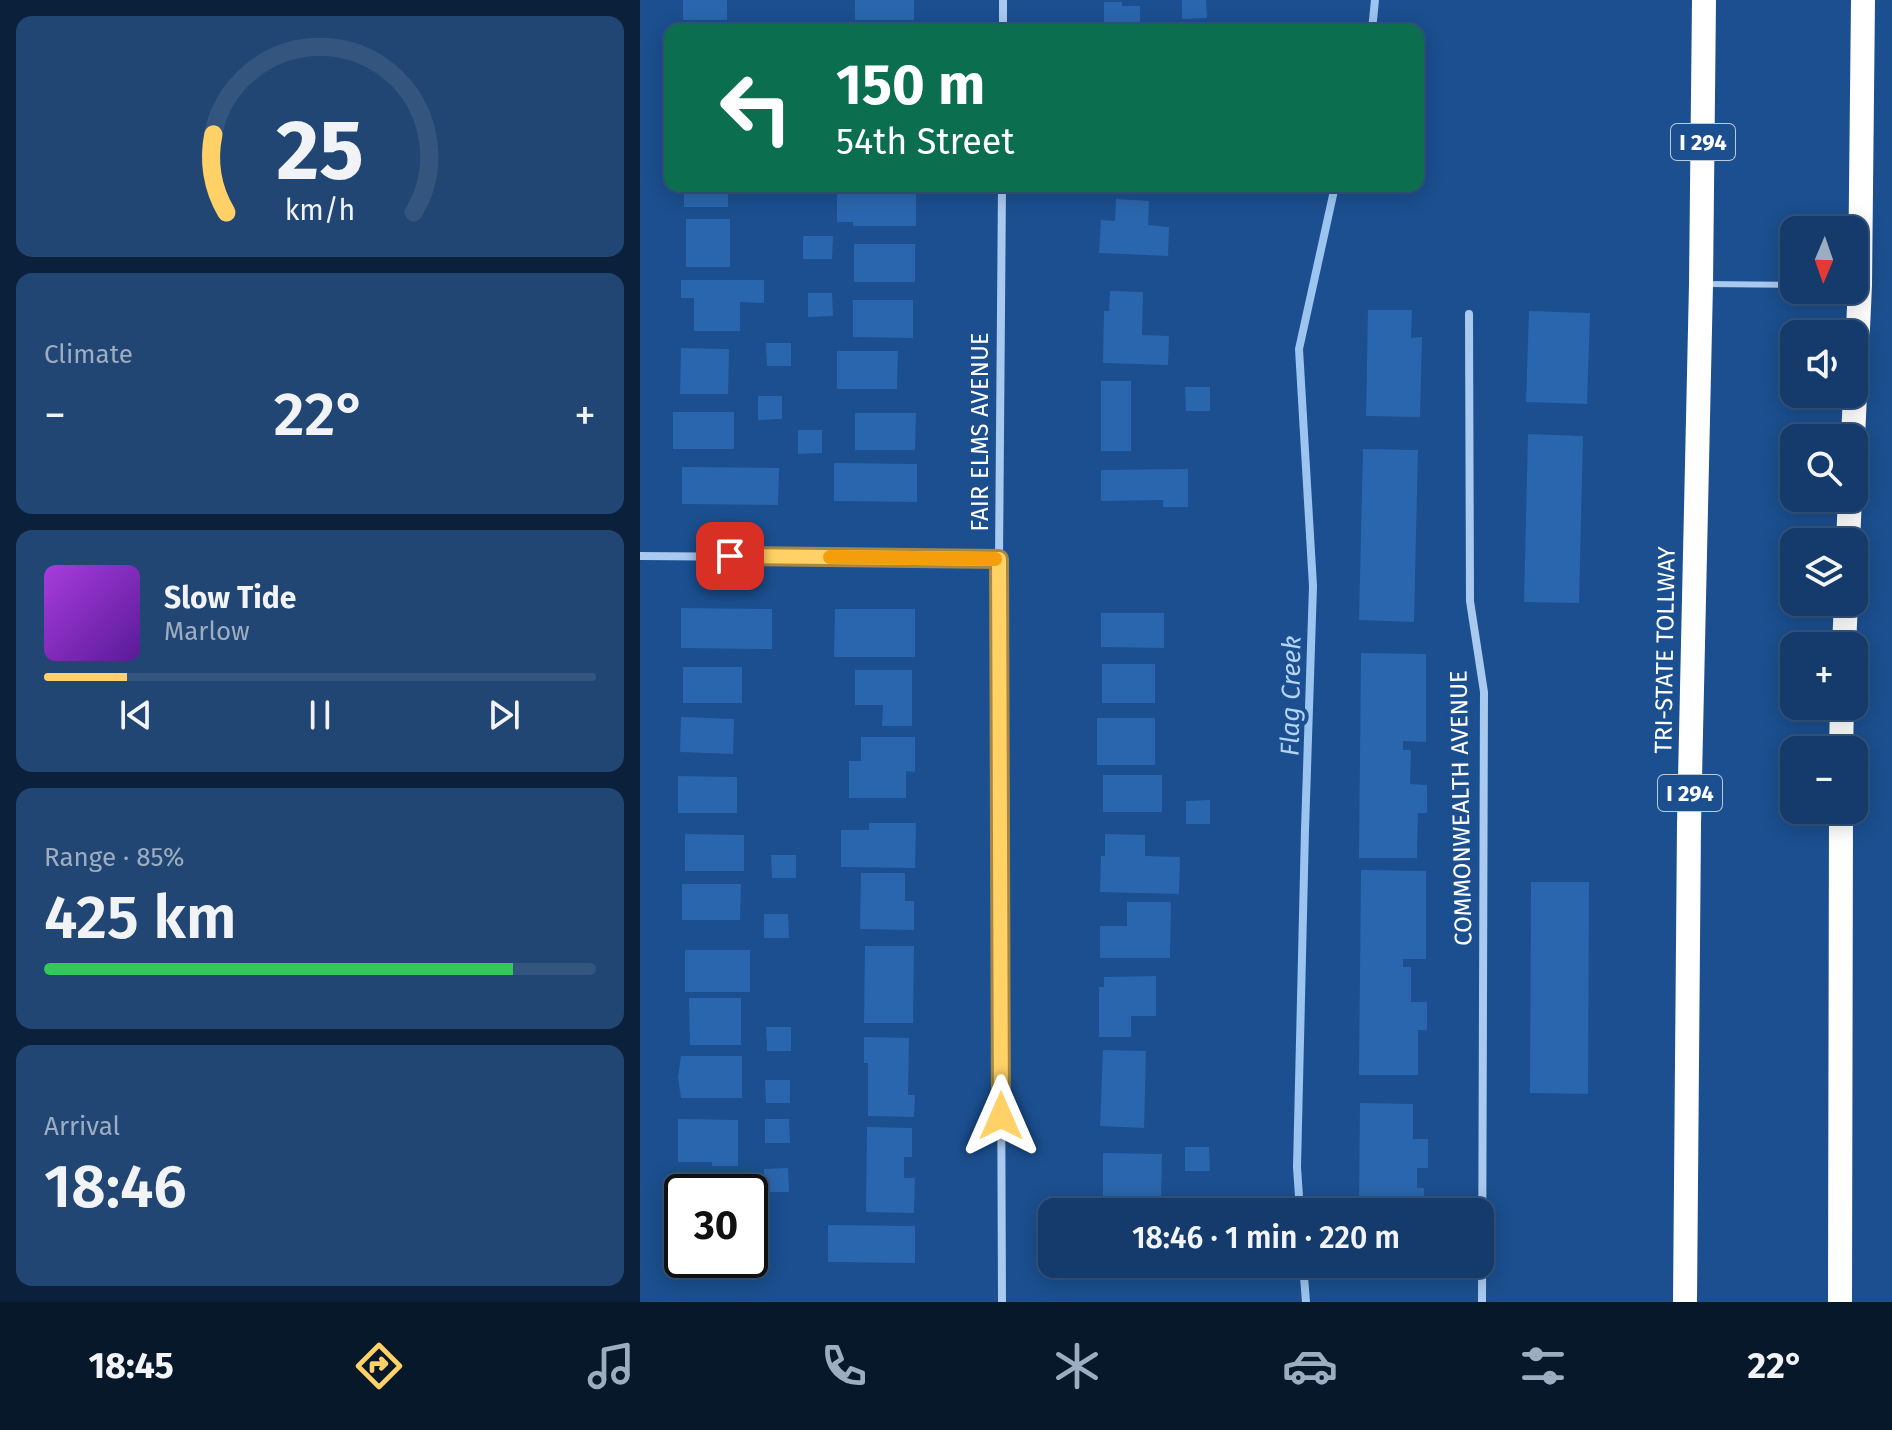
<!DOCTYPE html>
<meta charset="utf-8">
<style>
:root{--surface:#143b6b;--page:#214673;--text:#f1f3f6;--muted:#9dadc1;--line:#33557e;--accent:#ffd166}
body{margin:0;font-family:"Fira Sans",sans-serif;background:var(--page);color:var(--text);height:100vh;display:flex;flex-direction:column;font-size:30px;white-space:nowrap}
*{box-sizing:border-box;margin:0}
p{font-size:26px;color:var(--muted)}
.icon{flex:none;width:44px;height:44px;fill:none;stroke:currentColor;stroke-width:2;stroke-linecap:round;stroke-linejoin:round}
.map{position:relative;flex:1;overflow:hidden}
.panel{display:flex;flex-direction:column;gap:16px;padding:16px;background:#0b203b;width:640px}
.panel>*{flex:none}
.guide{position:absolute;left:24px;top:24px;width:760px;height:168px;border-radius:16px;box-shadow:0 4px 20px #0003,0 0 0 2px var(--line);background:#0b6e4f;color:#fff;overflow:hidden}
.needle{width:52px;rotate:182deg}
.tools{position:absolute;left:1140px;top:216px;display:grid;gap:16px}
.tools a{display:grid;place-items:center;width:88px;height:88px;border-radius:16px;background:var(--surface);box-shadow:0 4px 20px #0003,0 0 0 2px var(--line);font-size:40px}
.speed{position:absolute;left:24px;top:1174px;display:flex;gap:16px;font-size:40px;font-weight:700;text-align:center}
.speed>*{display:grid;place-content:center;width:104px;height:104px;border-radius:50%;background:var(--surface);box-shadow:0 4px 20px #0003,0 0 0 2px var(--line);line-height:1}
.speed .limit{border:4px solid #111;border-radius:12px;background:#fff;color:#111}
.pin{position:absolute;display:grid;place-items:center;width:68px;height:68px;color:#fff;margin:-34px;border-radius:16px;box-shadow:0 4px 12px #0006}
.me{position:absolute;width:88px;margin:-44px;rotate:0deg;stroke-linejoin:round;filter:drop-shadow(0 0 6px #0008)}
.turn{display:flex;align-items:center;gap:28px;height:168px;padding:0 40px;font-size:36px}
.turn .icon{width:104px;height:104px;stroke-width:2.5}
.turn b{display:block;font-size:56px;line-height:68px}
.big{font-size:60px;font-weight:600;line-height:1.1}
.panel .tile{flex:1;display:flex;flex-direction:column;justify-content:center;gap:12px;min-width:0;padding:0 28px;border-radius:16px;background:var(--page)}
.panel .dial{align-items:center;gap:0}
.dial svg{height:208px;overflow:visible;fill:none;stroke:var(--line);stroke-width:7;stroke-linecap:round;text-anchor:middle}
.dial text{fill:var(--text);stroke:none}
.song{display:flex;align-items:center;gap:24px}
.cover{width:96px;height:96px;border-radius:12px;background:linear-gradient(135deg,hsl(280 70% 55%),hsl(270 70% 35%))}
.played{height:8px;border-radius:4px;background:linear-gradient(90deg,var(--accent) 15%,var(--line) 15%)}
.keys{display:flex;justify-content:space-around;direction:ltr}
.heat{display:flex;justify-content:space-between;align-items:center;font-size:44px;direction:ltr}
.charge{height:12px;border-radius:6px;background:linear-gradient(90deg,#34c759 85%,var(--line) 0)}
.trip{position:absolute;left:398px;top:1198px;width:456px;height:80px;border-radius:16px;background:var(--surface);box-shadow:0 4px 20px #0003,0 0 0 2px var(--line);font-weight:600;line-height:80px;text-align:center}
.menu{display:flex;height:128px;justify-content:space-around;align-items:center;background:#08182b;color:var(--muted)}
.menu .icon{width:56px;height:56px}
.menu .selected{color:var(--accent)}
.menu b{font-size:36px;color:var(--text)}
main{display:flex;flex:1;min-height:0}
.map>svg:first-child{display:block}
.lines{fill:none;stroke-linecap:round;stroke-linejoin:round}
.stream{stroke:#9cc4f0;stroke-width:8}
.building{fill:#2a66ad}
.service{stroke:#a9c9ee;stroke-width:6}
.minor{stroke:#a9c9ee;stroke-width:8}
.motorway{stroke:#fff;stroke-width:24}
.route-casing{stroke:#a68842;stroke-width:20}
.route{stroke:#ffd166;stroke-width:14}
.slow{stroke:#f59e0b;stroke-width:14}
.labels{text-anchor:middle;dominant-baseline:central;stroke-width:8;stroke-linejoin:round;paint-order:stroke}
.shield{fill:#1b4f8f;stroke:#bbcadd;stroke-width:2}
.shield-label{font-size:22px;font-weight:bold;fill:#fff}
.street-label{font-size:24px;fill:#fff;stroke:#1b4f8f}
.water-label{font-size:26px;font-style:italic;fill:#b5d3f5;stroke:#1b4f8f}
</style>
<main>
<section class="panel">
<div class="tile dial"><svg viewBox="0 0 100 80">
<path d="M14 69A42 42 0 1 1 86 69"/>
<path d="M14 69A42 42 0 0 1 9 39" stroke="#ffd166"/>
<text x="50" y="56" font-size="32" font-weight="700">25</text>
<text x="50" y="72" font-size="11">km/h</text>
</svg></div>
<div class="tile"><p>Climate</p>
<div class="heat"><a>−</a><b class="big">22°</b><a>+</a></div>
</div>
<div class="tile">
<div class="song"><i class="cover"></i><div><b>Slow Tide</b><p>Marlow</p></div></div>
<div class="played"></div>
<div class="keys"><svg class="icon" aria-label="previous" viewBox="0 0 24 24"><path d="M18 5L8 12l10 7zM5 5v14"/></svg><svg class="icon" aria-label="pause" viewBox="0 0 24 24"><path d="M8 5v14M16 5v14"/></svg><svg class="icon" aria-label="next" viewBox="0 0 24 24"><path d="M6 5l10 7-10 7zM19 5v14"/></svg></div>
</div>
<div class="tile"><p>Range · 85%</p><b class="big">425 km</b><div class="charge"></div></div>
<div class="tile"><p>Arrival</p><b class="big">18:46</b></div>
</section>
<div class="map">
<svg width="1252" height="1302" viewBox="0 0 1252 1302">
<rect width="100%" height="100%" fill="#1b4f8f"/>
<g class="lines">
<g class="stream">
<polyline points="732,30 735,0"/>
<polyline points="660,1212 657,1167 665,830 673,586 659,349 695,186"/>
<polyline points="663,1264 666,1302"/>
</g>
</g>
<g class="building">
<rect x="43" y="0" width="44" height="20"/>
<rect x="215" y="0" width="59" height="20"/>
<polygon points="542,0 566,0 567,18 542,19"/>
<polygon points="464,2 482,2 482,6 500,6 500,23 519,23 519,30 464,30"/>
<rect x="44" y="186" width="44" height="21"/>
<polygon points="216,189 276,189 276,226 213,226 213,222 197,222 197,193 216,193"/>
<polygon points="476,199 509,201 508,225 529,227 528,256 459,253 461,220 475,221"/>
<rect x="46" y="219" width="44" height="48"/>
<polygon points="163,236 193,236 192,259 163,259"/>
<rect x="214" y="244" width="61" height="38"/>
<polygon points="41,280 124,280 124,303 100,302 100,331 54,331 54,298 41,298"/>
<polygon points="470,291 503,292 502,335 529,336 528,365 463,363 464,311 469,311"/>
<polygon points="168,293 192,293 193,316 168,317"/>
<polygon points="213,300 273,300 273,338 213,337"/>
<polygon points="728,310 772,310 771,338 782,337 780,417 726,416"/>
<polygon points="889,311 950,313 947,404 886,402"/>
<polygon points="126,343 151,343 151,366 127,366"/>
<polygon points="41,348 89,349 88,394 40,394"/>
<polygon points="197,351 258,351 257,389 197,389"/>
<rect x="461" y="381" width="30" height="70"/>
<polygon points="545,387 570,387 570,411 546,411"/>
<polygon points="118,396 142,396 142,419 118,420"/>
<rect x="33" y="412" width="61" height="37"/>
<polygon points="215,413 276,413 275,450 215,450"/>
<polygon points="158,430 182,430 182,453 158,454"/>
<polygon points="888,434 943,436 939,603 884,602"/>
<polygon points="723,449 778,450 774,622 719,620"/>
<polygon points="194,463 277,464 277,502 194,501"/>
<polygon points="42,467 139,468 138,505 42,504"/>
<polygon points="548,469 548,507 523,507 523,500 461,501 461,470"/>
<polygon points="41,608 132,609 132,649 41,648"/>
<polygon points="195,609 275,609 275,657 194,657"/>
<polygon points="461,613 524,613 524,648 461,647"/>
<polygon points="721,653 786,654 786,742 763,741 763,750 771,750 770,784 787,785 787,813 778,813 777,858 719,858"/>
<rect x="462" y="664" width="53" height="39"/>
<rect x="43" y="667" width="59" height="36"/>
<polygon points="215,670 272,670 272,726 242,726 243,705 215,705"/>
<polygon points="41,717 94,719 93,754 40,752"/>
<rect x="457" y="718" width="58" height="47"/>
<polygon points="221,737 275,737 275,772 266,771 266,798 209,798 209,761 221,761"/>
<rect x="463" y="775" width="59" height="37"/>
<polygon points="38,776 97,777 97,813 38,813"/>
<polygon points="570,800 570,824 546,824 546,801"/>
<polygon points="229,823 276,823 275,868 201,867 201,830 229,830"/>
<polygon points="45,834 104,835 104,871 45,871"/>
<polygon points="465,834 505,835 505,856 540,857 539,894 460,892 461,856 465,856"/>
<polygon points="131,855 156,855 156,878 132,878"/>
<polygon points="721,870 786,871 786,959 763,959 763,967 771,967 771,1002 787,1002 787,1030 778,1030 778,1075 719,1075"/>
<polygon points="221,873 265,873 265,901 274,901 274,930 220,929"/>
<polygon points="891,882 949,882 948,1094 890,1093"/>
<polygon points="42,884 101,884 100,920 42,920"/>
<polygon points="487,902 531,902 530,958 460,958 460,926 487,926"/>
<polygon points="124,914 148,914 149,938 124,938"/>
<polygon points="225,946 274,946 273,1023 224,1023"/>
<rect x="45" y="950" width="65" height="42"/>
<polygon points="516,976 516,1016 491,1016 491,1037 459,1037 459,987 464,987 464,977"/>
<polygon points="49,998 101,998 101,1045 50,1045"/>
<polygon points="126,1027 151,1027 151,1051 127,1051"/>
<polygon points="224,1037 269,1038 268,1095 275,1095 274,1117 228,1116 228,1063 224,1063"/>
<polygon points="463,1050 506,1051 504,1128 460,1126"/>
<polygon points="41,1056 102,1056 102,1098 41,1098 38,1077"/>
<polygon points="125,1080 150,1080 150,1103 126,1103"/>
<polygon points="720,1103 773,1104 773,1139 788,1139 788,1168 777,1168 777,1188 784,1188 784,1212 719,1212"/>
<polygon points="38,1119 98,1120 98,1166 72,1166 72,1162 38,1162"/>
<polygon points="125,1119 149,1119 150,1143 125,1143"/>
<polygon points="227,1127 272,1128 272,1157 264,1157 264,1178 275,1178 274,1213 226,1212"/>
<polygon points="545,1147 569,1147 570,1171 545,1171"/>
<polygon points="463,1153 522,1154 521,1198 463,1198"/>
<polygon points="148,1168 149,1192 124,1192 124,1169"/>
<polygon points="32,1185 91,1185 91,1192 42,1192 42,1222 32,1221"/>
<polygon points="466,1209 497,1209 496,1212 466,1212"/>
<polygon points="188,1225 275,1226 275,1263 188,1262"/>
<polygon points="110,1230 126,1230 126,1270 40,1269 40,1260 110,1260"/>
<polygon points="465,1264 505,1264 505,1271 465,1270"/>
<rect x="719" y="1264" width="65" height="10"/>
</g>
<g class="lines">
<polyline class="service" points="1066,284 1154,285"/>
<g class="minor">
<polyline points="363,30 363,0"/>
<polyline points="362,186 359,559 362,1302"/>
<polyline points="829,314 830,601 844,692 842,1302"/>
<polyline points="0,556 359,559"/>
</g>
<g class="motorway">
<polyline points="1213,438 1220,285 1223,0"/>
<polyline points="1208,542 1210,498"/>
<polyline points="1204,646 1206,602"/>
<polyline points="1201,750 1202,706"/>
<polyline points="1045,1302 1049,824 1061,284 1064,0"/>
<polyline points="1200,1302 1201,810"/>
</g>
</g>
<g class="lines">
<g class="route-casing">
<polyline id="route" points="90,556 359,559 361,1116"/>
</g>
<use href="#route" class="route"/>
<polyline class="slow" points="190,557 355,559"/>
</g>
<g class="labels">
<g class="shield">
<rect x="1031" y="124" width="64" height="36" rx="6"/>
<rect x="1018" y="775" width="64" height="36" rx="6"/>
</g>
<g class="shield-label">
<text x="1063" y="142">I 294</text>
<text x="1050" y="793">I 294</text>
</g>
<g class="street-label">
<text transform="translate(340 432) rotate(-90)">FAIR ELMS AVENUE</text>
<text transform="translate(1025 650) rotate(-89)">TRI-STATE TOLLWAY</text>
<text transform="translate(821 808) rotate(-91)">COMMONWEALTH AVENUE</text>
</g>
<g class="water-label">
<text transform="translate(651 696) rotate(-89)">Flag Creek</text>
</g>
</g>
</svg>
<div class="tools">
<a><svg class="needle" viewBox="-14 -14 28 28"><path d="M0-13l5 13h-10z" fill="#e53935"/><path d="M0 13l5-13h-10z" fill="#9dadc1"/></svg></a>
<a><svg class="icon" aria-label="sound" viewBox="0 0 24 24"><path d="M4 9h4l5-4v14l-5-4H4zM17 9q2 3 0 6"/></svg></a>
<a><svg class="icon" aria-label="search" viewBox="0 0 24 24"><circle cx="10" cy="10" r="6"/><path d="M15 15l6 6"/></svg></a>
<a><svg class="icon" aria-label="layers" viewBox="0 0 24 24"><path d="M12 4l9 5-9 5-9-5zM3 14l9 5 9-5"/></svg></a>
<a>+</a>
<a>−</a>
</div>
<div class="speed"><div class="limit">30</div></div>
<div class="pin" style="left:90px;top:556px;background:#d93025"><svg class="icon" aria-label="arrive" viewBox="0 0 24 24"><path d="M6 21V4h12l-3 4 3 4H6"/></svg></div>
<svg class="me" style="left:361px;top:1116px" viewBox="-20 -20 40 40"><path d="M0-17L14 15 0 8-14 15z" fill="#ffd166" stroke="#fff" stroke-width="4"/></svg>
<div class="trip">18:46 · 1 min · 220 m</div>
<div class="guide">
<div class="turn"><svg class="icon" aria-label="left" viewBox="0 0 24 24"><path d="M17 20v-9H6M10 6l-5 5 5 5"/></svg><div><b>150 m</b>54th Street</div></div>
</div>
</div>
</main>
<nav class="menu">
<b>18:45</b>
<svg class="icon selected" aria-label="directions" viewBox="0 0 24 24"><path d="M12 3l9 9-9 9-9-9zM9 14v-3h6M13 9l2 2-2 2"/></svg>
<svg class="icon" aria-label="music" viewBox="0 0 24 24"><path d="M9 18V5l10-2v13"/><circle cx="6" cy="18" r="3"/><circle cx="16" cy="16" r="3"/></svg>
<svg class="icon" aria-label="phone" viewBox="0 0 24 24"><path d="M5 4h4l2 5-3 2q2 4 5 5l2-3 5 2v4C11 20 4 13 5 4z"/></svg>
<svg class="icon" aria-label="climate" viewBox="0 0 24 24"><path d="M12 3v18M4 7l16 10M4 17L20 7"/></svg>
<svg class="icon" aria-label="car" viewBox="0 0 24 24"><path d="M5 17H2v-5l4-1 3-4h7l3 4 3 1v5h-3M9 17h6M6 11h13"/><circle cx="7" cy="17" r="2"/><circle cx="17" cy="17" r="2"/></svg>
<svg class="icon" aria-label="filters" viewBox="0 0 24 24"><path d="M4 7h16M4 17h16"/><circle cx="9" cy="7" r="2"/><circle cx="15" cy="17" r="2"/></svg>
<b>22°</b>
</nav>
